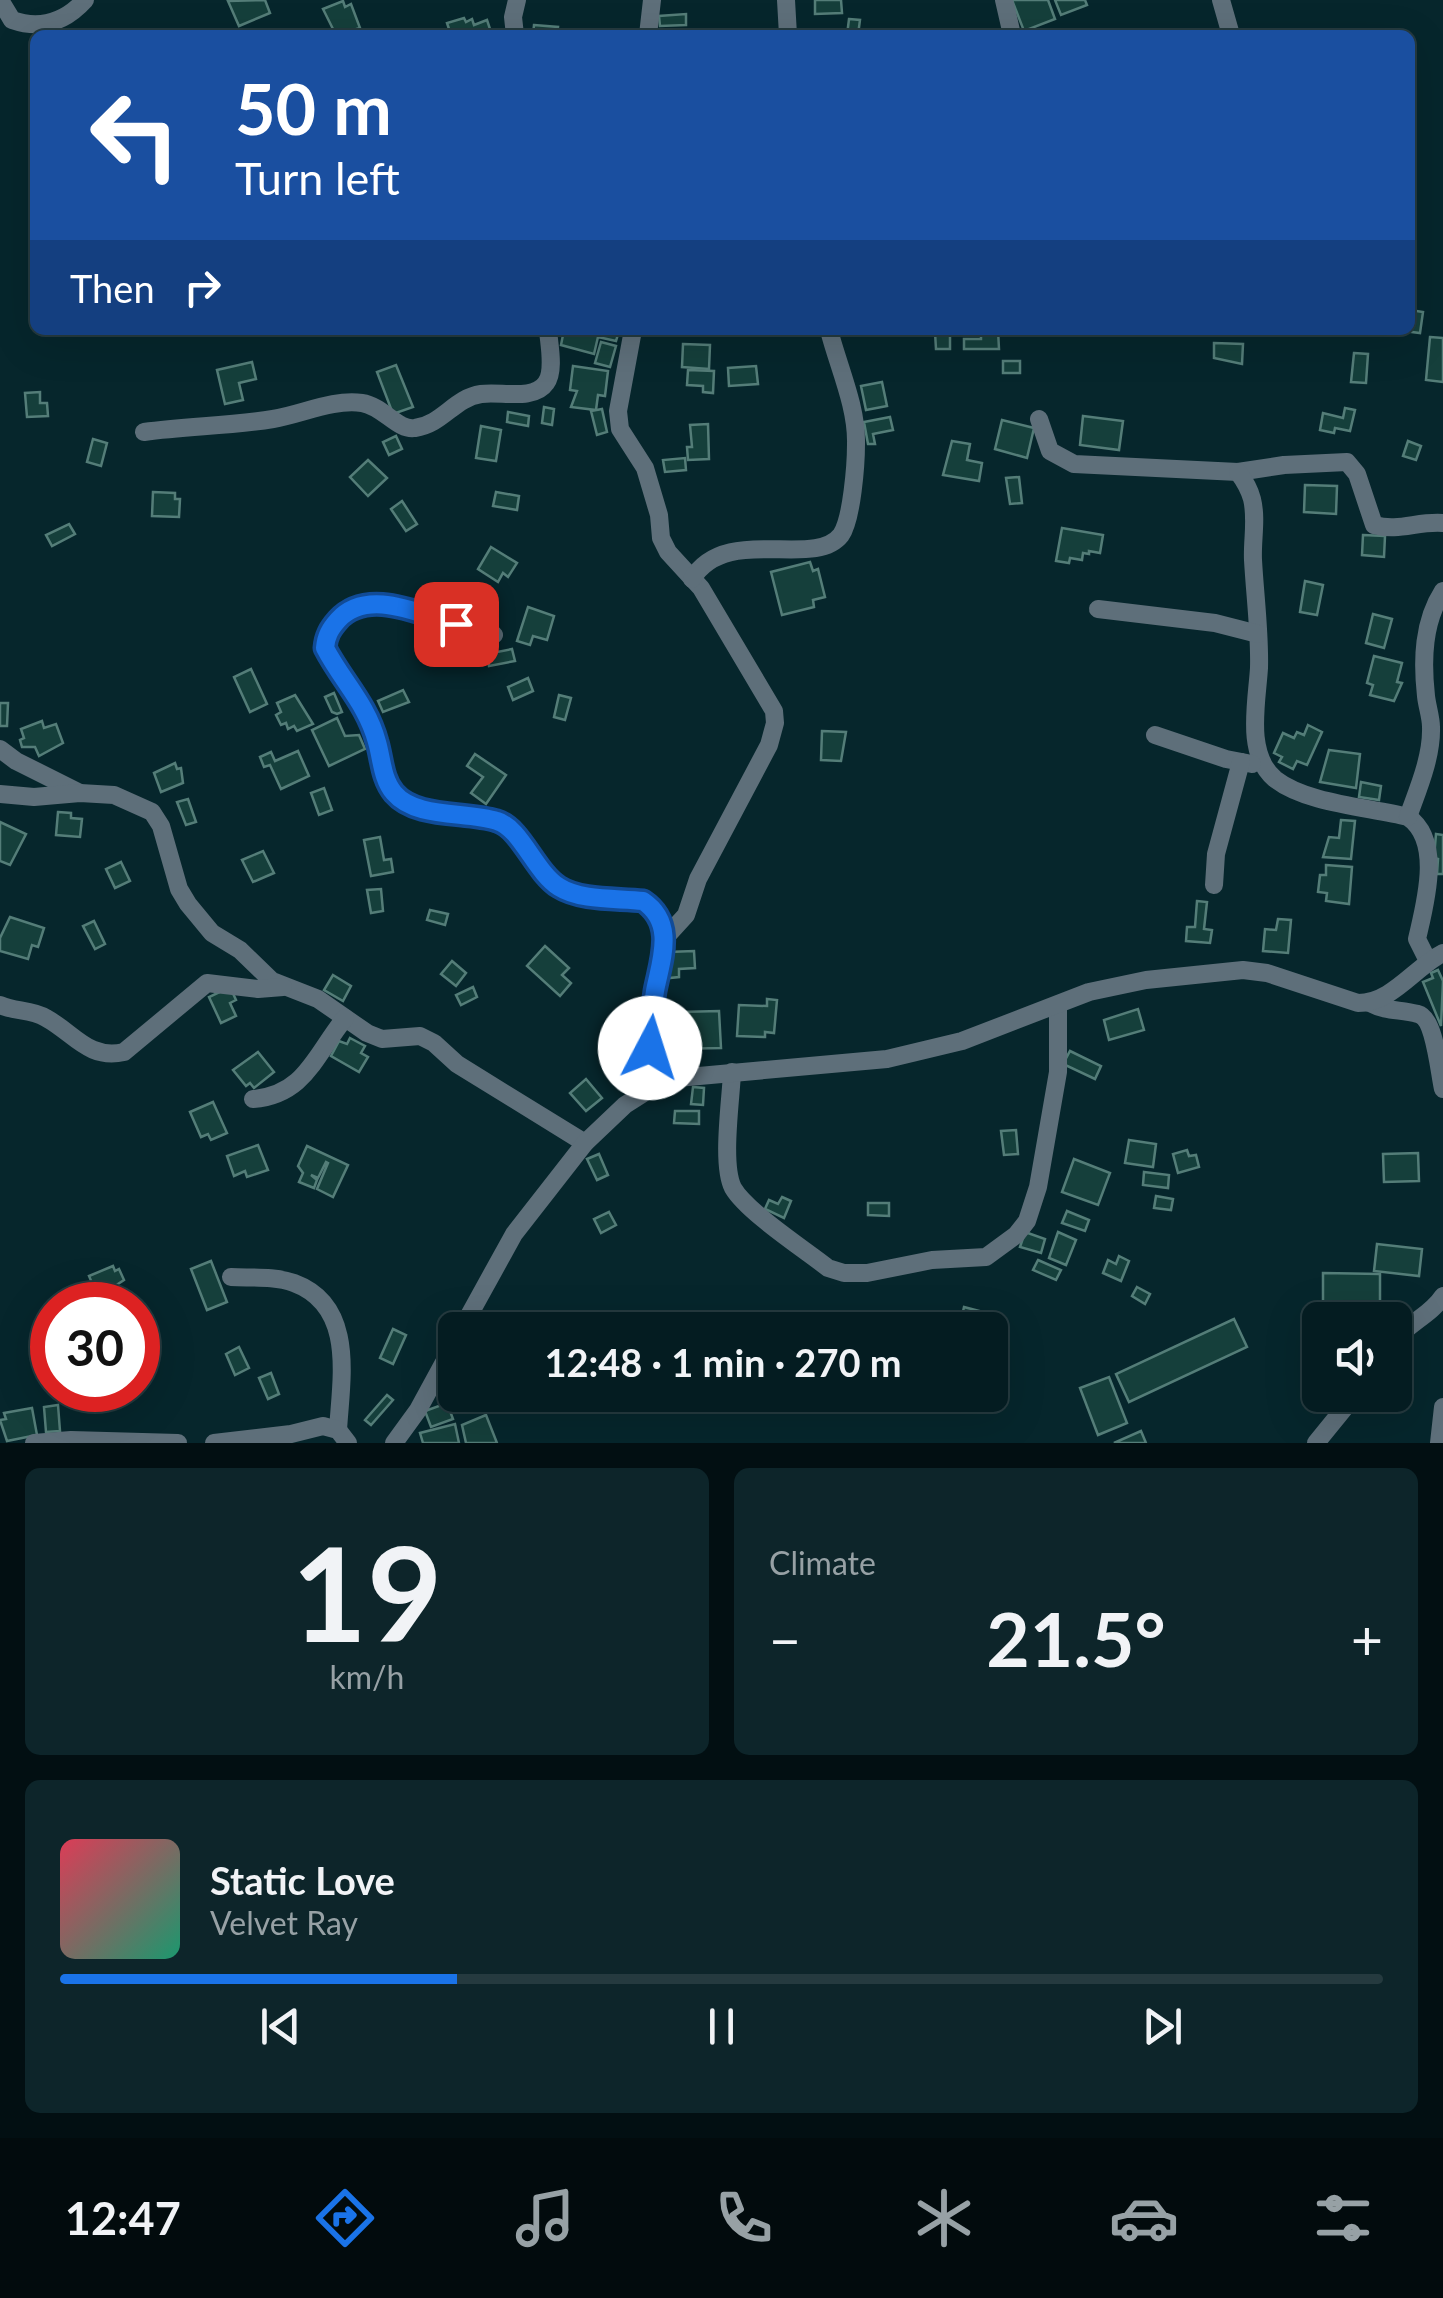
<!DOCTYPE html>
<meta charset="utf-8">
<style>
:root{--surface:#041c21;--page:#0d252a;--text:#f1f3f6;--muted:#97a1a5;--line:#253a3f;--accent:#1a73e8}
body{margin:0;font-family:Lato,sans-serif;background:var(--page);color:var(--text);height:100vh;display:flex;flex-direction:column;font-size:38px;white-space:nowrap}
*{box-sizing:border-box;margin:0}
p{font-size:32px;color:var(--muted)}
.icon{flex:none;width:55px;height:55px;fill:none;stroke:currentColor;stroke-width:2;stroke-linecap:round;stroke-linejoin:round}
.map{position:relative;height:1443px;overflow:hidden}
.drawer{display:flex;flex-direction:column;gap:25px;padding:25px;background:#020f12;flex:1}
.drawer>*{flex:none}
.top-card{position:absolute;left:30px;top:30px;width:1385px;height:305px;border-radius:15px;box-shadow:0 10px 40px #0002,0 0 0 2px var(--line);background:#1a4fa0;color:#fff;overflow:hidden}
.fabs{position:absolute;left:1302px;top:1302px;display:grid;gap:20px}
.fabs a{display:grid;place-items:center;width:110px;height:110px;border-radius:15px;background:var(--surface);box-shadow:0 10px 40px #0002,0 0 0 2px var(--line);font-size:50px}
.speed{position:absolute;left:30px;top:1282px;display:flex;gap:20px;font-size:50px;font-weight:700;text-align:center}
.speed>*{display:grid;place-content:center;width:130px;height:130px;border-radius:50%;background:var(--surface);box-shadow:0 10px 40px #0002,0 0 0 2px var(--line);line-height:1}
.speed .limit{border:15px solid #d22;background:#fff;color:#111}
.pin{position:absolute;display:grid;place-items:center;width:85px;height:85px;color:#fff;margin:-42px;border-radius:20px;box-shadow:0 5px 15px #0006}
.me{position:absolute;width:110px;margin:-55px;rotate:5deg;stroke-linejoin:round;filter:drop-shadow(0 0 8px #0008)}
.turn{display:flex;align-items:center;gap:35px;height:210px;padding:0 40px;font-size:45px}
.turn .icon{width:130px;height:130px;stroke-width:2.5}
.turn b{display:block;font-size:70px;line-height:85px}
.then{display:flex;align-items:center;height:95px;padding:0 40px;background:#0003;gap:20px;font-size:38px}
.big{font-size:75px;font-weight:700;line-height:1.1}
.drawer .card{flex:1;display:flex;flex-direction:column;justify-content:center;gap:15px;min-width:0;padding:0 35px;border-radius:15px;background:var(--page)}
.drawer .dial{align-items:center;gap:0}
.dial b{font-size:130px;line-height:1}
.song{display:flex;align-items:center;gap:30px}
.cover{width:120px;height:120px;border-radius:15px;background:linear-gradient(135deg,hsl(350 70% 55%),hsl(160 70% 35%))}
.played{height:10px;border-radius:5px;background:linear-gradient(90deg,var(--accent) 30%,var(--line) 30%)}
.keys{display:flex;justify-content:space-around;direction:ltr}
.heat{display:flex;justify-content:space-between;align-items:center;font-size:55px;direction:ltr}
.drawer .tiles{flex:1;display:grid;gap:25px;grid-template-columns:1fr 1fr}
.card:last-child{grid-column:span 2}
.trip{position:absolute;left:438px;top:1312px;width:570px;height:100px;border-radius:15px;background:var(--surface);box-shadow:0 10px 40px #0002,0 0 0 2px var(--line);font-weight:700;line-height:100px;text-align:center}
.tabs{display:flex;height:160px;justify-content:space-around;align-items:center;background:#020b0d;color:var(--muted)}
.tabs .icon{width:70px;height:70px}
.tabs .current{color:var(--accent)}
.tabs b{font-size:45px;color:var(--text)}
.map>svg:first-child{display:block}
.building{fill:#153f3b;stroke:#547d78;stroke-width:2.5}
.lines{fill:none;stroke-linecap:round;stroke-linejoin:round}
.street{stroke:#5e6f7a;stroke-width:18}
.route-casing{stroke:#114b97;stroke-width:25}
.route{stroke:#1a73e8;stroke-width:18}
</style>
<div class="map">
<svg width="1443" height="1443" viewBox="0 0 1443 1443">
<rect width="100%" height="100%" fill="#06262c"/>
<g class="building">
<polygon points="265,0 270,13 239,26 228,1"/>
<polygon points="815,0 841,0 842,13 815,14"/>
<polygon points="1012,0 1048,0 1055,19 1024,31"/>
<polygon points="1055,0 1085,0 1087,5 1061,15"/>
<polygon points="343,1 345,7 351,4 360,28 336,35 323,9"/>
<polygon points="686,14 686,25 660,26 659,16"/>
<polygon points="464,18 466,22 472,19 474,25 487,20 492,35 451,35 447,23"/>
<polygon points="849,19 860,20 858,35 847,35"/>
<polygon points="534,25 558,27 557,35 533,35"/>
<polygon points="1410,310 1423,312 1420,333 1396,330 1410,330"/>
<polygon points="564,330 614,330 619,331 616,341 598,337 594,354 561,345"/>
<polygon points="981,330 998,330 999,349 964,349 964,339 981,339"/>
<polygon points="935,332 950,332 950,349 936,349"/>
<polygon points="1430,337 1443,338 1443,382 1426,380"/>
<polygon points="601,342 616,346 610,367 595,363"/>
<polygon points="1214,343 1243,344 1242,364 1214,358"/>
<polygon points="683,344 710,345 709,369 682,367"/>
<polygon points="1354,353 1368,354 1366,383 1351,382"/>
<rect x="1003" y="361" width="17" height="12"/>
<polygon points="252,362 256,379 239,383 243,400 225,404 217,370"/>
<polygon points="396,365 413,407 393,414 377,372"/>
<polygon points="573,366 608,371 605,396 598,395 596,410 571,407 577,391 570,390"/>
<polygon points="756,366 758,384 729,386 728,368"/>
<polygon points="688,370 714,371 713,393 703,392 703,386 687,385"/>
<polygon points="882,382 887,406 866,410 861,386"/>
<polygon points="40,392 40,403 47,403 48,416 27,417 25,393"/>
<polygon points="544,407 554,409 552,425 542,423"/>
<polygon points="1345,408 1355,410 1350,431 1335,428 1334,433 1320,430 1323,413 1343,418"/>
<polygon points="602,409 607,432 597,435 591,411"/>
<polygon points="508,412 529,416 528,426 507,422"/>
<polygon points="1083,416 1123,421 1119,450 1080,445"/>
<polygon points="890,417 893,430 873,434 875,444 868,444 864,422"/>
<polygon points="1002,420 1034,428 1027,458 995,449"/>
<polygon points="708,424 709,459 688,460 687,447 692,447 690,425"/>
<polygon points="481,426 501,430 496,461 476,458"/>
<polygon points="396,436 402,449 389,455 383,442"/>
<polygon points="93,439 107,443 101,466 87,462"/>
<polygon points="952,441 970,444 967,460 982,463 979,481 943,475"/>
<polygon points="1408,441 1421,446 1416,460 1403,456"/>
<polygon points="685,458 686,470 665,472 663,460"/>
<polygon points="368,460 387,478 368,496 350,477"/>
<polygon points="1019,477 1022,503 1010,504 1006,478"/>
<polygon points="1305,485 1337,486 1336,514 1304,512"/>
<polygon points="153,492 175,493 175,499 180,499 179,517 152,516"/>
<polygon points="496,492 519,496 517,510 493,506"/>
<polygon points="402,501 417,524 406,531 391,509"/>
<polygon points="69,524 75,534 52,546 46,535"/>
<polygon points="1062,528 1103,535 1100,553 1089,551 1089,554 1083,553 1082,560 1070,558 1069,563 1056,561"/>
<polygon points="1363,535 1385,536 1384,557 1362,555"/>
<polygon points="491,547 517,563 508,577 503,573 498,582 478,569"/>
<polygon points="810,562 813,571 818,569 825,597 813,600 814,607 782,615 771,572"/>
<polygon points="1305,581 1323,585 1317,615 1300,612"/>
<polygon points="528,607 554,616 547,640 533,636 530,645 517,641"/>
<polygon points="1373,614 1392,619 1384,648 1366,643"/>
<polygon points="512,649 515,661 489,666 487,654"/>
<polygon points="1374,656 1402,663 1397,682 1402,683 1394,701 1370,695 1373,685 1367,683"/>
<polygon points="251,669 267,704 250,712 234,677"/>
<polygon points="528,678 533,691 513,700 508,687"/>
<polygon points="403,690 409,702 383,712 378,701"/>
<polygon points="334,693 342,712 337,714 332,712 325,697"/>
<polygon points="295,695 313,724 297,731 294,726 288,729 286,723 281,725 276,715 281,712 277,703"/>
<polygon points="559,695 571,698 565,720 554,717"/>
<polygon points="0,703 8,703 7,726 0,726"/>
<polygon points="337,718 345,736 359,735 365,749 329,766 312,730"/>
<polygon points="42,721 44,728 56,724 63,743 39,756 35,747 22,747 20,740 24,738 21,729"/>
<polygon points="1308,725 1322,732 1307,765 1297,761 1293,769 1279,762 1282,757 1274,753 1283,733 1294,738 1297,732 1304,735"/>
<polygon points="822,731 846,732 841,761 821,760"/>
<polygon points="1329,750 1360,754 1356,788 1320,782"/>
<polygon points="298,751 309,776 281,789 270,765 264,767 260,757 271,752 275,761"/>
<polygon points="475,754 506,775 486,804 471,793 483,777 467,766"/>
<polygon points="175,763 177,769 181,768 183,783 161,792 154,773"/>
<polygon points="1361,782 1381,786 1379,800 1359,797"/>
<polygon points="324,788 332,810 319,815 311,793"/>
<polygon points="188,799 196,822 186,825 177,802"/>
<polygon points="58,812 71,813 71,818 82,819 80,837 56,835"/>
<polygon points="1341,820 1355,821 1351,859 1323,857 1329,837 1339,838"/>
<polygon points="0,822 26,834 10,865 0,861"/>
<polygon points="1436,834 1443,835 1443,874 1437,874 1438,859 1434,858"/>
<polygon points="380,837 384,860 391,859 393,872 371,876 364,840"/>
<polygon points="263,851 274,873 253,882 242,860"/>
<polygon points="121,862 130,881 115,888 106,869"/>
<polygon points="1326,865 1352,867 1349,904 1326,901 1327,893 1318,892 1320,875 1326,875"/>
<polygon points="381,889 383,911 371,913 367,890"/>
<polygon points="1197,901 1207,902 1204,929 1212,930 1210,943 1186,941 1187,927 1195,927"/>
<polygon points="430,910 448,914 445,925 427,920"/>
<polygon points="10,917 44,928 38,947 32,945 28,959 0,951 0,938"/>
<polygon points="1278,919 1291,920 1288,953 1263,951 1265,929 1276,930"/>
<polygon points="94,921 105,944 95,949 83,926"/>
<polygon points="545,946 569,968 562,975 571,983 560,996 527,966"/>
<polygon points="694,951 695,968 679,969 679,977 669,978 668,952"/>
<polygon points="452,961 466,973 456,986 441,974"/>
<polygon points="1438,970 1443,981 1441,1026 1423,982 1433,978 1431,973"/>
<polygon points="333,975 351,986 343,1001 324,990"/>
<polygon points="230,987 236,1000 230,1003 236,1016 221,1023 209,997"/>
<polygon points="473,987 477,997 461,1005 456,995"/>
<polygon points="767,999 777,1000 774,1033 765,1032 765,1037 737,1036 739,1005 767,1006"/>
<polygon points="1138,1009 1144,1030 1109,1040 1104,1020"/>
<polygon points="719,1011 721,1048 672,1049 671,1020 680,1020 680,1012"/>
<polygon points="350,1038 365,1046 361,1053 368,1057 359,1072 331,1056 339,1041 347,1044"/>
<polygon points="1070,1051 1101,1066 1095,1079 1063,1064"/>
<polygon points="258,1052 274,1072 254,1088 250,1083 246,1086 233,1070"/>
<polygon points="586,1079 602,1098 586,1111 570,1093"/>
<polygon points="693,1087 704,1088 703,1105 691,1104"/>
<polygon points="213,1102 227,1133 211,1140 208,1134 201,1137 190,1112"/>
<polygon points="675,1111 699,1111 699,1124 674,1123"/>
<polygon points="1016,1130 1018,1154 1004,1155 1001,1131"/>
<polygon points="1129,1140 1156,1144 1153,1167 1125,1163"/>
<polygon points="258,1145 268,1170 247,1177 245,1171 234,1176 227,1156"/>
<polygon points="307,1146 348,1165 333,1197 317,1189 328,1163 326,1162 318,1178 311,1175 317,1180 314,1188 299,1182 303,1173 298,1166"/>
<polygon points="1187,1150 1189,1156 1196,1155 1199,1167 1178,1173 1173,1154"/>
<polygon points="1418,1153 1419,1181 1384,1182 1383,1154"/>
<polygon points="599,1154 608,1175 597,1180 587,1159"/>
<polygon points="1074,1159 1110,1173 1098,1205 1062,1192"/>
<polygon points="1144,1172 1169,1175 1168,1188 1143,1185"/>
<polygon points="1156,1196 1173,1199 1171,1210 1154,1208"/>
<polygon points="782,1197 791,1201 784,1218 765,1209 769,1200 778,1204"/>
<polygon points="868,1203 889,1203 889,1216 868,1215"/>
<polygon points="1067,1211 1089,1220 1085,1231 1062,1223"/>
<polygon points="609,1212 616,1225 601,1233 594,1219"/>
<polygon points="1025,1232 1045,1239 1041,1253 1020,1247"/>
<polygon points="1058,1232 1076,1240 1066,1265 1049,1258"/>
<polygon points="1377,1244 1422,1249 1419,1276 1374,1271"/>
<polygon points="1119,1256 1129,1261 1121,1281 1103,1273 1108,1260 1116,1264"/>
<polygon points="1038,1260 1061,1270 1056,1280 1033,1270"/>
<polygon points="211,1261 227,1302 207,1310 191,1269"/>
<polygon points="113,1266 115,1271 119,1269 124,1280 98,1297 89,1276"/>
<polygon points="1323,1273 1380,1274 1380,1306 1323,1305"/>
<polygon points="1137,1287 1150,1294 1145,1304 1132,1296"/>
<polygon points="964,1307 979,1311 974,1330 959,1329"/>
<polygon points="1234,1319 1247,1347 1129,1402 1116,1374"/>
<polygon points="393,1329 406,1335 393,1364 380,1358"/>
<polygon points="239,1347 249,1368 235,1375 226,1354"/>
<polygon points="271,1373 279,1394 268,1399 259,1378"/>
<polygon points="1109,1377 1127,1423 1098,1435 1080,1388"/>
<polygon points="387,1395 393,1400 371,1425 365,1420"/>
<polygon points="447,1403 453,1419 431,1427 425,1411"/>
<polygon points="58,1405 60,1431 46,1432 44,1407"/>
<polygon points="32,1408 37,1435 7,1441 0,1420 6,1419 4,1413"/>
<polygon points="486,1415 497,1443 466,1443 462,1425"/>
<polygon points="455,1424 459,1443 423,1443 420,1433"/>
<polygon points="1141,1431 1146,1443 1114,1443"/>
</g>
<g class="lines">
<g class="street">
<path d="M 0,0 L 12,20 C 41,30 65,22 85,0"/>
<polyline points="786,0 788,35"/>
<polyline points="1004,0 1012,35"/>
<polyline points="1221,0 1231,35"/>
<polyline points="515,35 513,17 517,0"/>
<polyline points="648,35 652,0"/>
<polyline points="633,330 618,411 620,429 645,468 659,515 661,538 668,552 701,588 774,711 775,723 769,745 698,879 686,915 665,938"/>
<path d="M 1039,419 L 1050,451 L 1074,464 L 1238,472 L 1284,465 L 1347,462 L 1357,474 L 1374,525 C 1399,532 1417,521 1443,523"/>
<path d="M 144,432 C 187,426 231,426 273,419 C 303,414 332,399 362,403 C 383,406 398,431 415,428 C 443,424 454,398 481,394 C 500,391 534,401 546,383 C 555,371 549,344 548,330"/>
<path d="M 1238,472 C 1244,480 1249,488 1252,499 C 1257,519 1252,540 1253,560 C 1255,596 1260,633 1259,668 C 1257,702 1245,754 1275,779 C 1307,804 1369,807 1408,817 C 1443,841 1425,904 1417,939 L 1428,961"/>
<path d="M 692,579 C 726,523 814,570 841,535 C 852,519 856,464 856,444 C 857,406 838,366 829,330"/>
<polyline points="1098,609 1215,623 1258,634"/>
<path d="M 494,635 L 380,604 C 354,604 327,619 325,647 C 342,681 367,704 377,742 C 382,759 382,779 394,792 C 417,819 466,811 497,821 C 521,828 535,872 559,887 C 581,901 618,898 643,901 C 683,926 655,984 651,1020 C 648,1041 652,1062 655,1083"/>
<polyline points="1155,735 1226,759 1252,764"/>
<polyline points="0,749 16,761 78,792"/>
<polyline points="0,794 34,797 80,793 114,795 152,812 161,826 179,889 188,904 212,933 240,950 272,981 318,999 367,1033 382,1039 420,1036 434,1043 457,1064 585,1143"/>
<path d="M 1408,817 C 1418,789 1432,757 1431,727 C 1431,717 1427,706 1426,696 C 1422,660 1423,622 1443,591"/>
<polyline points="1214,885 1216,854 1241,762"/>
<path d="M 1370,1003 C 1387,1012 1400,1009 1418,1014 C 1435,1018 1439,1072 1443,1089"/>
<path d="M 0,1005 C 15,1012 31,1009 46,1018 C 74,1033 88,1060 124,1052 L 207,983 L 258,989 L 283,987"/>
<path d="M 732,1072 C 731,1100 721,1164 733,1188 C 747,1212 804,1249 828,1268 L 844,1273 L 867,1273 L 932,1260 L 986,1257 L 1016,1235 L 1027,1221 L 1038,1187 L 1058,1072 L 1058,1005"/>
<path d="M 253,1099 C 305,1095 315,1055 345,1018"/>
<path d="M 231,1277 C 251,1278 275,1276 294,1283 C 356,1306 341,1379 338,1430"/>
<path d="M 461,1330 L 514,1234 L 585,1143 L 625,1105 L 666,1079 L 887,1059 L 962,1041 L 1089,992 L 1146,980 L 1243,970 L 1267,973 L 1358,1003 C 1392,1003 1414,968 1443,953"/>
<path d="M 1395,1341 C 1408,1323 1431,1315 1443,1296"/>
<polyline points="34,1443 71,1440 178,1443"/>
<polyline points="214,1443 291,1434 323,1426 338,1430 348,1443"/>
<polyline points="394,1443 418,1410 455,1342"/>
<polyline points="1316,1443 1355,1395"/>
<polyline points="1439,1443 1443,1407"/>
</g>
</g>
<g class="lines">
<g class="route-casing">
<path id="route" d="M 456,624 C 421,615 368,587 338,620 C 330,629 326,636 325,648 C 342,681 367,704 377,742 C 382,759 382,779 394,793 C 416,819 466,811 497,821 C 521,828 535,872 559,887 C 581,901 618,898 643,901 C 676,923 661,960 655,991 C 652,1010 650,1029 650,1048"/>
</g>
<use href="#route" class="route"/>
</g>
</svg>
<div class="fabs">
<a><svg class="icon" aria-label="sound" viewBox="0 0 24 24"><path d="M4 9h4l5-4v14l-5-4H4zM17 9q2 3 0 6"/></svg></a>
</div>
<div class="speed"><div class="limit">30</div></div>
<div class="pin" style="left:456px;top:624px;background:#d93025"><svg class="icon" aria-label="arrive" viewBox="0 0 24 24"><path d="M6 21V4h12l-3 4 3 4H6"/></svg></div>
<svg class="me" style="left:650px;top:1048px" viewBox="-20 -20 40 40"><circle r="19" fill="#fff"/><path d="M0-13L10 11 0 6-10 11z" fill="#1a73e8"/></svg>
<div class="trip">12:48 · 1 min · 270 m</div>
<div class="top-card">
<div class="turn"><svg class="icon" aria-label="left" viewBox="0 0 24 24"><path d="M17 20v-9H6M10 6l-5 5 5 5"/></svg><div><b>50 m</b>Turn left</div></div>
<div class="then">Then<svg class="icon" aria-label="right" viewBox="0 0 24 24"><path d="M7 20v-9h11M14 6l5 5-5 5"/></svg></div>
</div>
</div>
<section class="drawer">
<div class="tiles">
<div class="card dial"><b>19</b><p>km/h</p></div>
<div class="card"><p>Climate</p>
<div class="heat"><a>−</a><b class="big">21.5°</b><a>+</a></div>
</div>
<div class="card">
<div class="song"><i class="cover"></i><div><b>Static Love</b><p>Velvet Ray</p></div></div>
<div class="played"></div>
<div class="keys"><svg class="icon" aria-label="previous" viewBox="0 0 24 24"><path d="M18 5L8 12l10 7zM5 5v14"/></svg><svg class="icon" aria-label="pause" viewBox="0 0 24 24"><path d="M8 5v14M16 5v14"/></svg><svg class="icon" aria-label="next" viewBox="0 0 24 24"><path d="M6 5l10 7-10 7zM19 5v14"/></svg></div>
</div>
</div>
</section>
<nav class="tabs">
<b>12:47</b>
<svg class="icon current" aria-label="directions" viewBox="0 0 24 24"><path d="M12 3l9 9-9 9-9-9zM9 14v-3h6M13 9l2 2-2 2"/></svg>
<svg class="icon" aria-label="music" viewBox="0 0 24 24"><path d="M9 18V5l10-2v13"/><circle cx="6" cy="18" r="3"/><circle cx="16" cy="16" r="3"/></svg>
<svg class="icon" aria-label="phone" viewBox="0 0 24 24"><path d="M5 4h4l2 5-3 2q2 4 5 5l2-3 5 2v4C11 20 4 13 5 4z"/></svg>
<svg class="icon" aria-label="climate" viewBox="0 0 24 24"><path d="M12 3v18M4 7l16 10M4 17L20 7"/></svg>
<svg class="icon" aria-label="car" viewBox="0 0 24 24"><path d="M5 17H2v-5l4-1 3-4h7l3 4 3 1v5h-3M9 17h6M6 11h13"/><circle cx="7" cy="17" r="2"/><circle cx="17" cy="17" r="2"/></svg>
<svg class="icon" aria-label="filters" viewBox="0 0 24 24"><path d="M4 7h16M4 17h16"/><circle cx="9" cy="7" r="2"/><circle cx="15" cy="17" r="2"/></svg>
</nav>
